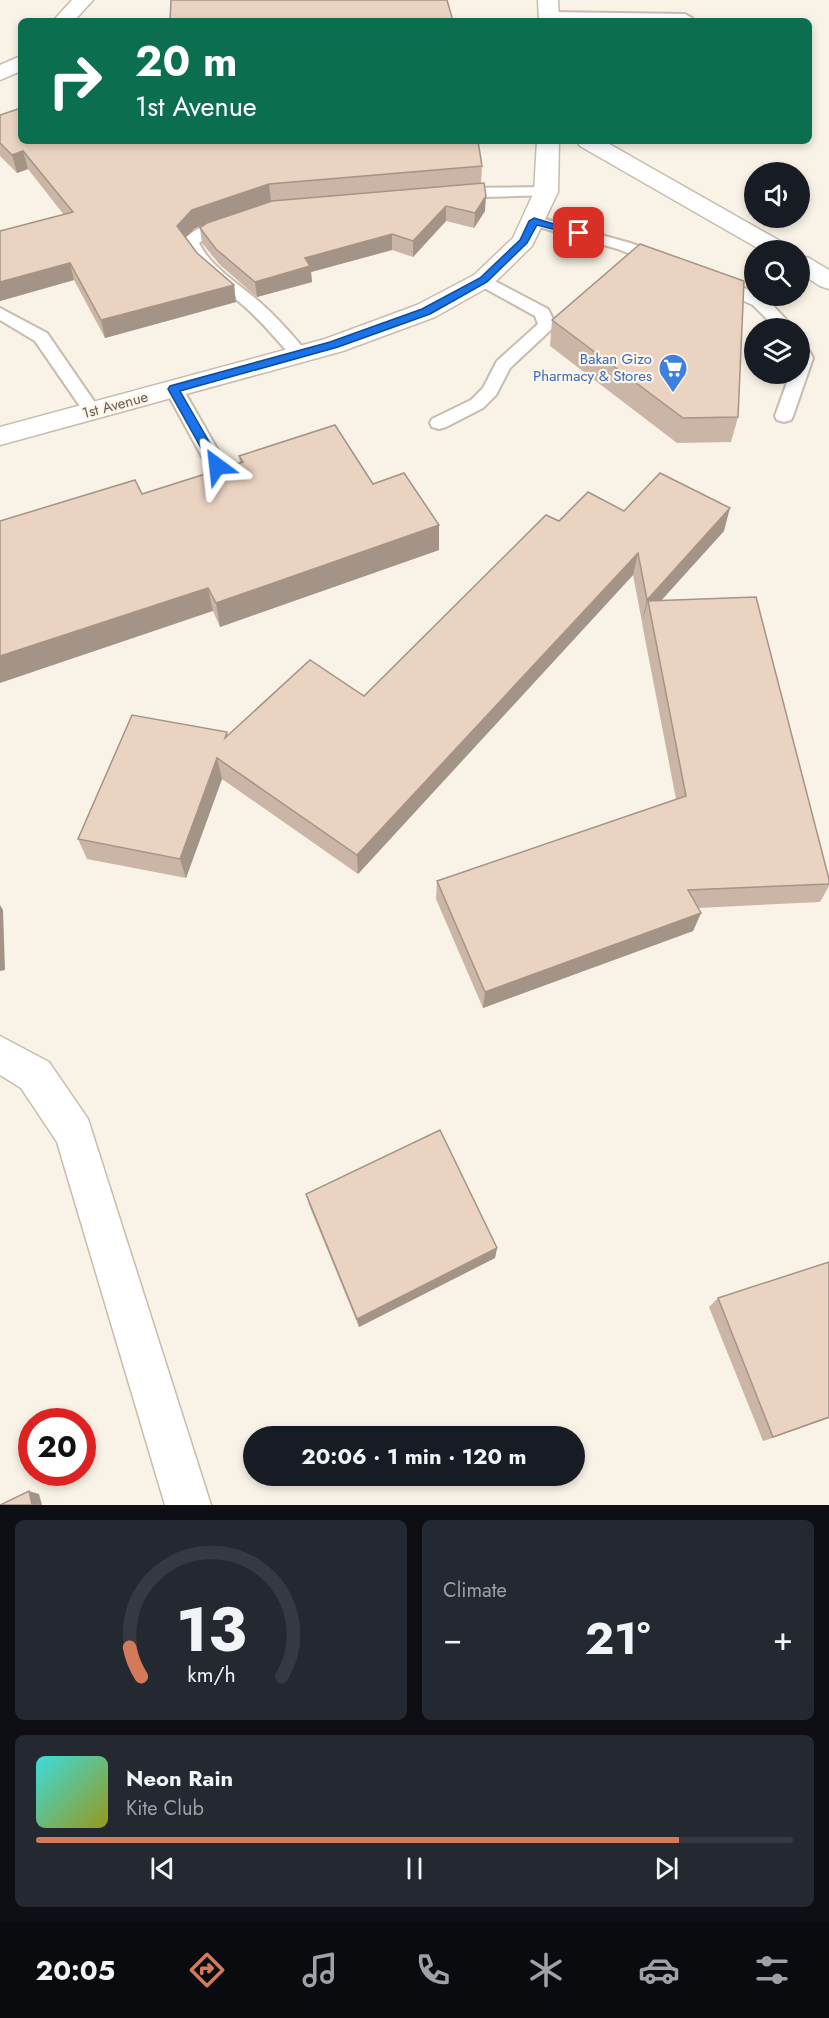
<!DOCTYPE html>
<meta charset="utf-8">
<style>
:root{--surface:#171b24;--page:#242831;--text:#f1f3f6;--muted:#9ea1a6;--line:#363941;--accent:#d47a5a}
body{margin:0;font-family:Jost,sans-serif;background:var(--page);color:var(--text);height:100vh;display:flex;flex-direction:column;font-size:22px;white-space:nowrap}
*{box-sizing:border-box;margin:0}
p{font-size:20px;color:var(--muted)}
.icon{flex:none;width:33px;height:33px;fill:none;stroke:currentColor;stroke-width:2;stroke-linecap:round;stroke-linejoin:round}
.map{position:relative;height:1505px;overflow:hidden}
.details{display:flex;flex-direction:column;gap:15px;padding:15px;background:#0d0f14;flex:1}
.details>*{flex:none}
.hud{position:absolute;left:18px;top:18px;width:794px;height:126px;border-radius:9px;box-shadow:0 3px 9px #0003;background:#0b6e4f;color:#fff;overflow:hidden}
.fabs{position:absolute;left:744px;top:162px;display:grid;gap:12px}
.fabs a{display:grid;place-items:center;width:66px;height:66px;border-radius:50%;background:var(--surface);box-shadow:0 3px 9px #0003;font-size:30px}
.speed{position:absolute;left:18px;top:1408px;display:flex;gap:12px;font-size:30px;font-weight:700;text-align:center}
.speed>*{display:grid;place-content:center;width:78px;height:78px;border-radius:50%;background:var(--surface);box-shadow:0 3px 9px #0003;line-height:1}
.speed .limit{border:9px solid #d22;background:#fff;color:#111}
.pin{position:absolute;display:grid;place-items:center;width:51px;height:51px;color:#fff;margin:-26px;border-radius:12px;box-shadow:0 3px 9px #0006}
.me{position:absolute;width:66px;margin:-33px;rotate:330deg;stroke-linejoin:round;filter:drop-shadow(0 0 4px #0008)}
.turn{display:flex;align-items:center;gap:21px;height:126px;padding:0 18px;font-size:27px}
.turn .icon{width:78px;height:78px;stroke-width:2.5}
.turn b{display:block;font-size:42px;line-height:51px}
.big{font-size:45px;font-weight:700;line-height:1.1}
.details .tile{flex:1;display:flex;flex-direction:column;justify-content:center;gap:9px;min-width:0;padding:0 21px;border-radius:9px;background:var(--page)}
.details .dial{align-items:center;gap:0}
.dial svg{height:156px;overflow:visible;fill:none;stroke:var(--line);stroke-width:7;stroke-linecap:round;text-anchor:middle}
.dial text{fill:var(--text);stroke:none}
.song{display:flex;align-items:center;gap:18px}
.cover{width:72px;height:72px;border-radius:9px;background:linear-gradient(135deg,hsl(180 70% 55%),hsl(60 70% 35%))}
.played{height:6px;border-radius:3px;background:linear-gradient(90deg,var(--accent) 85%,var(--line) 85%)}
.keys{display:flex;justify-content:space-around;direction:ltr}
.heat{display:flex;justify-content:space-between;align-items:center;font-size:33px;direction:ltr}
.details .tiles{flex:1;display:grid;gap:15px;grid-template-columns:1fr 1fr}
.tile:last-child{grid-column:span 2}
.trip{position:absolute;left:243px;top:1426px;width:342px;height:60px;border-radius:30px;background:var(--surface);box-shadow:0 3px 9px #0003;font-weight:700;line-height:60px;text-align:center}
.tabs{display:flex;height:96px;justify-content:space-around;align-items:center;background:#090b0e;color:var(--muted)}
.tabs .icon{width:42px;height:42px}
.tabs .on{color:var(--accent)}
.tabs b{font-size:27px;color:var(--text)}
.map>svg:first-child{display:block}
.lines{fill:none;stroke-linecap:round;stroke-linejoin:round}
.service-casing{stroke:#c9bbad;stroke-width:4}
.minor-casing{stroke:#c9bbad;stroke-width:3}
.tertiary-casing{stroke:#c9bbad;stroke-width:3}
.service{fill:#fff;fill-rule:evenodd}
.minor{fill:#fff;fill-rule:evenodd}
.tertiary{fill:#fff;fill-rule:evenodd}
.wall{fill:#cab5a6}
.shaded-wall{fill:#a49487}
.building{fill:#ebd3c1;stroke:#a49487;stroke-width:1.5}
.route{fill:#1a73e8;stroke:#114b97;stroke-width:1.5}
.labels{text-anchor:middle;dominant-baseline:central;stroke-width:4.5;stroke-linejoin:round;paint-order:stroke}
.far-shop-label{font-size:15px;fill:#366cbe;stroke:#fdf6eb;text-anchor:end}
.far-street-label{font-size:15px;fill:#6f5b4e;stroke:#fdf6eb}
</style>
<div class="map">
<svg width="829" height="1505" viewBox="0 0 829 1505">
<rect width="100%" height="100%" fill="#f9f2e6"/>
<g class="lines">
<g class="service-casing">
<g id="service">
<polygon points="549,12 685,14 692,18 689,21 544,19 542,16"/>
<polygon points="546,187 552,189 554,192 552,195 454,198 446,193 454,188"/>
<polygon points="534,216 630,243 667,256 669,260 667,264 655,264 618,249 528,224 526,221"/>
<path d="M 229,218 L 237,223 L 235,226 L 208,236 L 199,243 C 211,267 236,282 256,299 C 274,314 290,332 305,350 L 308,354 L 305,358 L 293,358 C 277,340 262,322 244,306 C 221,286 196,270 182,242 C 193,228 212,222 229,218 Z"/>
<polygon points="483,275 548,309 556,325 510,368 496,395 483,408 446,427 439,429 432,427 430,423 432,419 471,400 483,388 497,361 538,324 535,316 477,284 475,280 477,276"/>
<polygon points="717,277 754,292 754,296 765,297 794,328 776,328 753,305 711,286 709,282 711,278"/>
<polygon points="0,308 47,333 98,407 101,411 98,415 92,417 86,415 35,341 0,320"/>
<polygon points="800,343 806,345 813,358 793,416 791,420 784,422 777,420 775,416 790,374 800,374"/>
<polygon points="174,383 180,385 183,389 227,466 224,471 217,473 210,471 207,466 165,389 168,385"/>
</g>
</g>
<g class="minor-casing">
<g id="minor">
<polygon points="72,0 93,0 74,21 53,21"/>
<polygon points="21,56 21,71 0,80 0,65"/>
<polygon points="0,1036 49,1062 88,1119 211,1505 165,1505 57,1142 21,1088 0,1075"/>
</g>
</g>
<g class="tertiary-casing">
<g id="tertiary">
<polygon points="538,0 558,0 559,21 539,21"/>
<polygon points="537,141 559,141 558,192 532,246 492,285 435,317 343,351 0,445 0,427 325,339 417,305 474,275 513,238 534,192"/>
<polygon points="577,141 604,141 787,245 790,250 761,250 580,146"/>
<polygon points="800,256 809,258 829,270 829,289 820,286 800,273"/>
</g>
</g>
<use href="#service" class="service"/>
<use href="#minor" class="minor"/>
<use href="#tertiary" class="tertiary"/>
</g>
<g class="wall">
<polygon points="0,115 21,141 482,166 481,183 485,211 474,228 446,221 413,257 392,250 311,272 312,282 257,297 219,264 202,243 200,228 204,225 195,228 186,237 197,253 234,285 236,302 105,338 74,280 0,301 64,215 28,169 17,173 0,156"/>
<polygon points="552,320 738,417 731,442 677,443 550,346"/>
<polygon points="239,456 373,484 439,525 439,550 220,627 213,611 142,494 240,463"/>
<polygon points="624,511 724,531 661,600 829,879 829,886 820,902 698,908 701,913 693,931 483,1008 436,899 437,881 676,799 642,623 643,621 642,622 633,575 358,874 222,779 186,878 87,859 78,839 227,732 228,736 364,696 559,521"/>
<polygon points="306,1194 497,1248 495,1258 359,1327 309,1205"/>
<polygon points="829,1262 829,1418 763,1441 709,1307 718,1298"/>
</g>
<g class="shaded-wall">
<polygon points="23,151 28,169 17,173 12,155"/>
<polygon points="269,184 271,202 195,228 180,243 177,226 192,210"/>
<polygon points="486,196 485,211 474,228 475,213"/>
<polygon points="446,206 446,221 413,257 413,241"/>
<polygon points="392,234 392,250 311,272 312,282 257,297 255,282 305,258"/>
<polygon points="70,263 74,280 0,301 0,282"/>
<polygon points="234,285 236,302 105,338 101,320"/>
<polygon points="730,508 724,531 650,613 648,601 642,622 647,600"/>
<polygon points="439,525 439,550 220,627 216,603"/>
<polygon points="638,553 633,575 358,874 357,855"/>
<polygon points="208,588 213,611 0,683 0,656"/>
<polygon points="217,758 222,779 186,878 180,859"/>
<polygon points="0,905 3,910 5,970 0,971"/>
<polygon points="701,913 693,931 483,1008 485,992"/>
<polygon points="497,1248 495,1258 359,1327 357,1319"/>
<polygon points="829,1417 829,1418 763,1441 773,1437"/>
<polygon points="29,1491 39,1494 42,1505 32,1505"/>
</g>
<g class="building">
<polygon points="171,0 447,0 453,21 170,21"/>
<polygon points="21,108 21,141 478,141 482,166 269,184 192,210 177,226 197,253 234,285 101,320 70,263 0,282 0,231 73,212 23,151 12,155 0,143 0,115"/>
<polygon points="484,183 486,196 475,213 446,206 413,241 392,234 305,258 310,266 255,282 216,249 200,228 207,223 272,201"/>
<polygon points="640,244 744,281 738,417 683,418 552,320"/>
<polygon points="335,425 373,484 404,473 439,525 216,603 208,588 0,656 0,521 135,480 142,494 243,462 239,456"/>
<polygon points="660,473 730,508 647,600 638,553 357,855 217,758 180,859 78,839 132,715 227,732 225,738 310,660 364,696 546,515 559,521 588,492 624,511"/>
<polygon points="756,597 829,879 829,884 688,890 701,913 485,992 437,881 686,796 648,601"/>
<polygon points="0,928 1,964 0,964"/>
<polygon points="440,1130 497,1248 357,1319 306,1194"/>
<polygon points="829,1262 829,1417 773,1437 718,1298"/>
<polygon points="29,1491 32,1505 0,1505"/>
</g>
<polygon class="route" points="534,218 584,233 579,236 537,225 527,243 487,282 430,314 338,347 180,391 223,466 217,470 213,469 168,389 170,386 330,342 422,309 480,278 520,240 529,221"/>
<defs>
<g id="supermarket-pin" transform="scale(1.5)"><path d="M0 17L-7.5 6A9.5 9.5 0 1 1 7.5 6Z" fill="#3f7fe0" stroke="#fdf6eb"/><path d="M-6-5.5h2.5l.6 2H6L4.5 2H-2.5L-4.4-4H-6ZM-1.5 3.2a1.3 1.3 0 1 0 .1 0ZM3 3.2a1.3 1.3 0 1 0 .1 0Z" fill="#fff"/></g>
</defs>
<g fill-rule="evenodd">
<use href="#supermarket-pin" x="673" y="368"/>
</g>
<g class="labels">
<g class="far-shop-label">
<text x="652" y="359">Bakan Gizo<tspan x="652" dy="17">Pharmacy &amp; Stores</tspan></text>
</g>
<g class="far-street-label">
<text transform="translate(115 405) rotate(-15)">1st Avenue</text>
</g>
</g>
</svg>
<div class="fabs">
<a><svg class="icon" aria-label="sound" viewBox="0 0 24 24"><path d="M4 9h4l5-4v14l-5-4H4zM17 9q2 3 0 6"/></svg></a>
<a><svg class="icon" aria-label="search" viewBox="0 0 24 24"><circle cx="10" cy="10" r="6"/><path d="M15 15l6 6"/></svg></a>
<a><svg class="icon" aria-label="layers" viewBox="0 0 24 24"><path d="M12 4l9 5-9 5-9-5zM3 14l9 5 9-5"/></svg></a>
</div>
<div class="speed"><div class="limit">20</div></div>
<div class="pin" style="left:579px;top:233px;background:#d93025"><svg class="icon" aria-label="arrive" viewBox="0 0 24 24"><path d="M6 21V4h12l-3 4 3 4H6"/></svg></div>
<svg class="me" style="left:217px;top:466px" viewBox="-20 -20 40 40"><path d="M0-17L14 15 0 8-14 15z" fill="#1a73e8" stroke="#fff" stroke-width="4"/></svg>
<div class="trip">20:06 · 1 min · 120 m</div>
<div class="hud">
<div class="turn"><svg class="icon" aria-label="right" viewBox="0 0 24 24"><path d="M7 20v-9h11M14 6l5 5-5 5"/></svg><div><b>20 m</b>1st Avenue</div></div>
</div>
</div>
<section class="details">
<div class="tiles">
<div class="tile dial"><svg viewBox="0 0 100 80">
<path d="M14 69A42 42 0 1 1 86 69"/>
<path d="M14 69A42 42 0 0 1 8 54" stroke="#d47a5a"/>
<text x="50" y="56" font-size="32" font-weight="700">13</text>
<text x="50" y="72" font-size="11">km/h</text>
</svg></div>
<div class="tile"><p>Climate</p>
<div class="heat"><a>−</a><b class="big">21°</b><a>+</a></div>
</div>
<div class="tile">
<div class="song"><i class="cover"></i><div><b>Neon Rain</b><p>Kite Club</p></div></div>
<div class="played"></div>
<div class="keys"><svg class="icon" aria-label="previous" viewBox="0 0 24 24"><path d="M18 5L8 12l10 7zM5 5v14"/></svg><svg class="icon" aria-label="pause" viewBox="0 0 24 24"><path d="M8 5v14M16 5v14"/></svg><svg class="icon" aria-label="next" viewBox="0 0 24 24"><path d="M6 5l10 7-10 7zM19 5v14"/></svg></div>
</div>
</div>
</section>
<nav class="tabs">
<b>20:05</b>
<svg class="icon on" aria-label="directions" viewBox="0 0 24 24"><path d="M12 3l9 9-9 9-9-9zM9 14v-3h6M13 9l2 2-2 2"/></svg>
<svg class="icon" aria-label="music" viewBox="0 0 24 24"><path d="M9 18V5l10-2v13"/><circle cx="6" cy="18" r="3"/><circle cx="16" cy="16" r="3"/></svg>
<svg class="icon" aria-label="phone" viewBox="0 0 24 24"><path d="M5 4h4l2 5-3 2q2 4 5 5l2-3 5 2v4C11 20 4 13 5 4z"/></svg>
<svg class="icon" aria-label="climate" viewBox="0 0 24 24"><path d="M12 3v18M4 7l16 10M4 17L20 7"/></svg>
<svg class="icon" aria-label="car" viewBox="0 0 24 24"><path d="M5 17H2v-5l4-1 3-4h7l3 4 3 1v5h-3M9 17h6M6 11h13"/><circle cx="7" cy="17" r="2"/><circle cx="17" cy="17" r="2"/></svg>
<svg class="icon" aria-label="filters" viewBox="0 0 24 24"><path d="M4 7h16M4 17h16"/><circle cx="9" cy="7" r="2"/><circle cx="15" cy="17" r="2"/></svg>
</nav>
